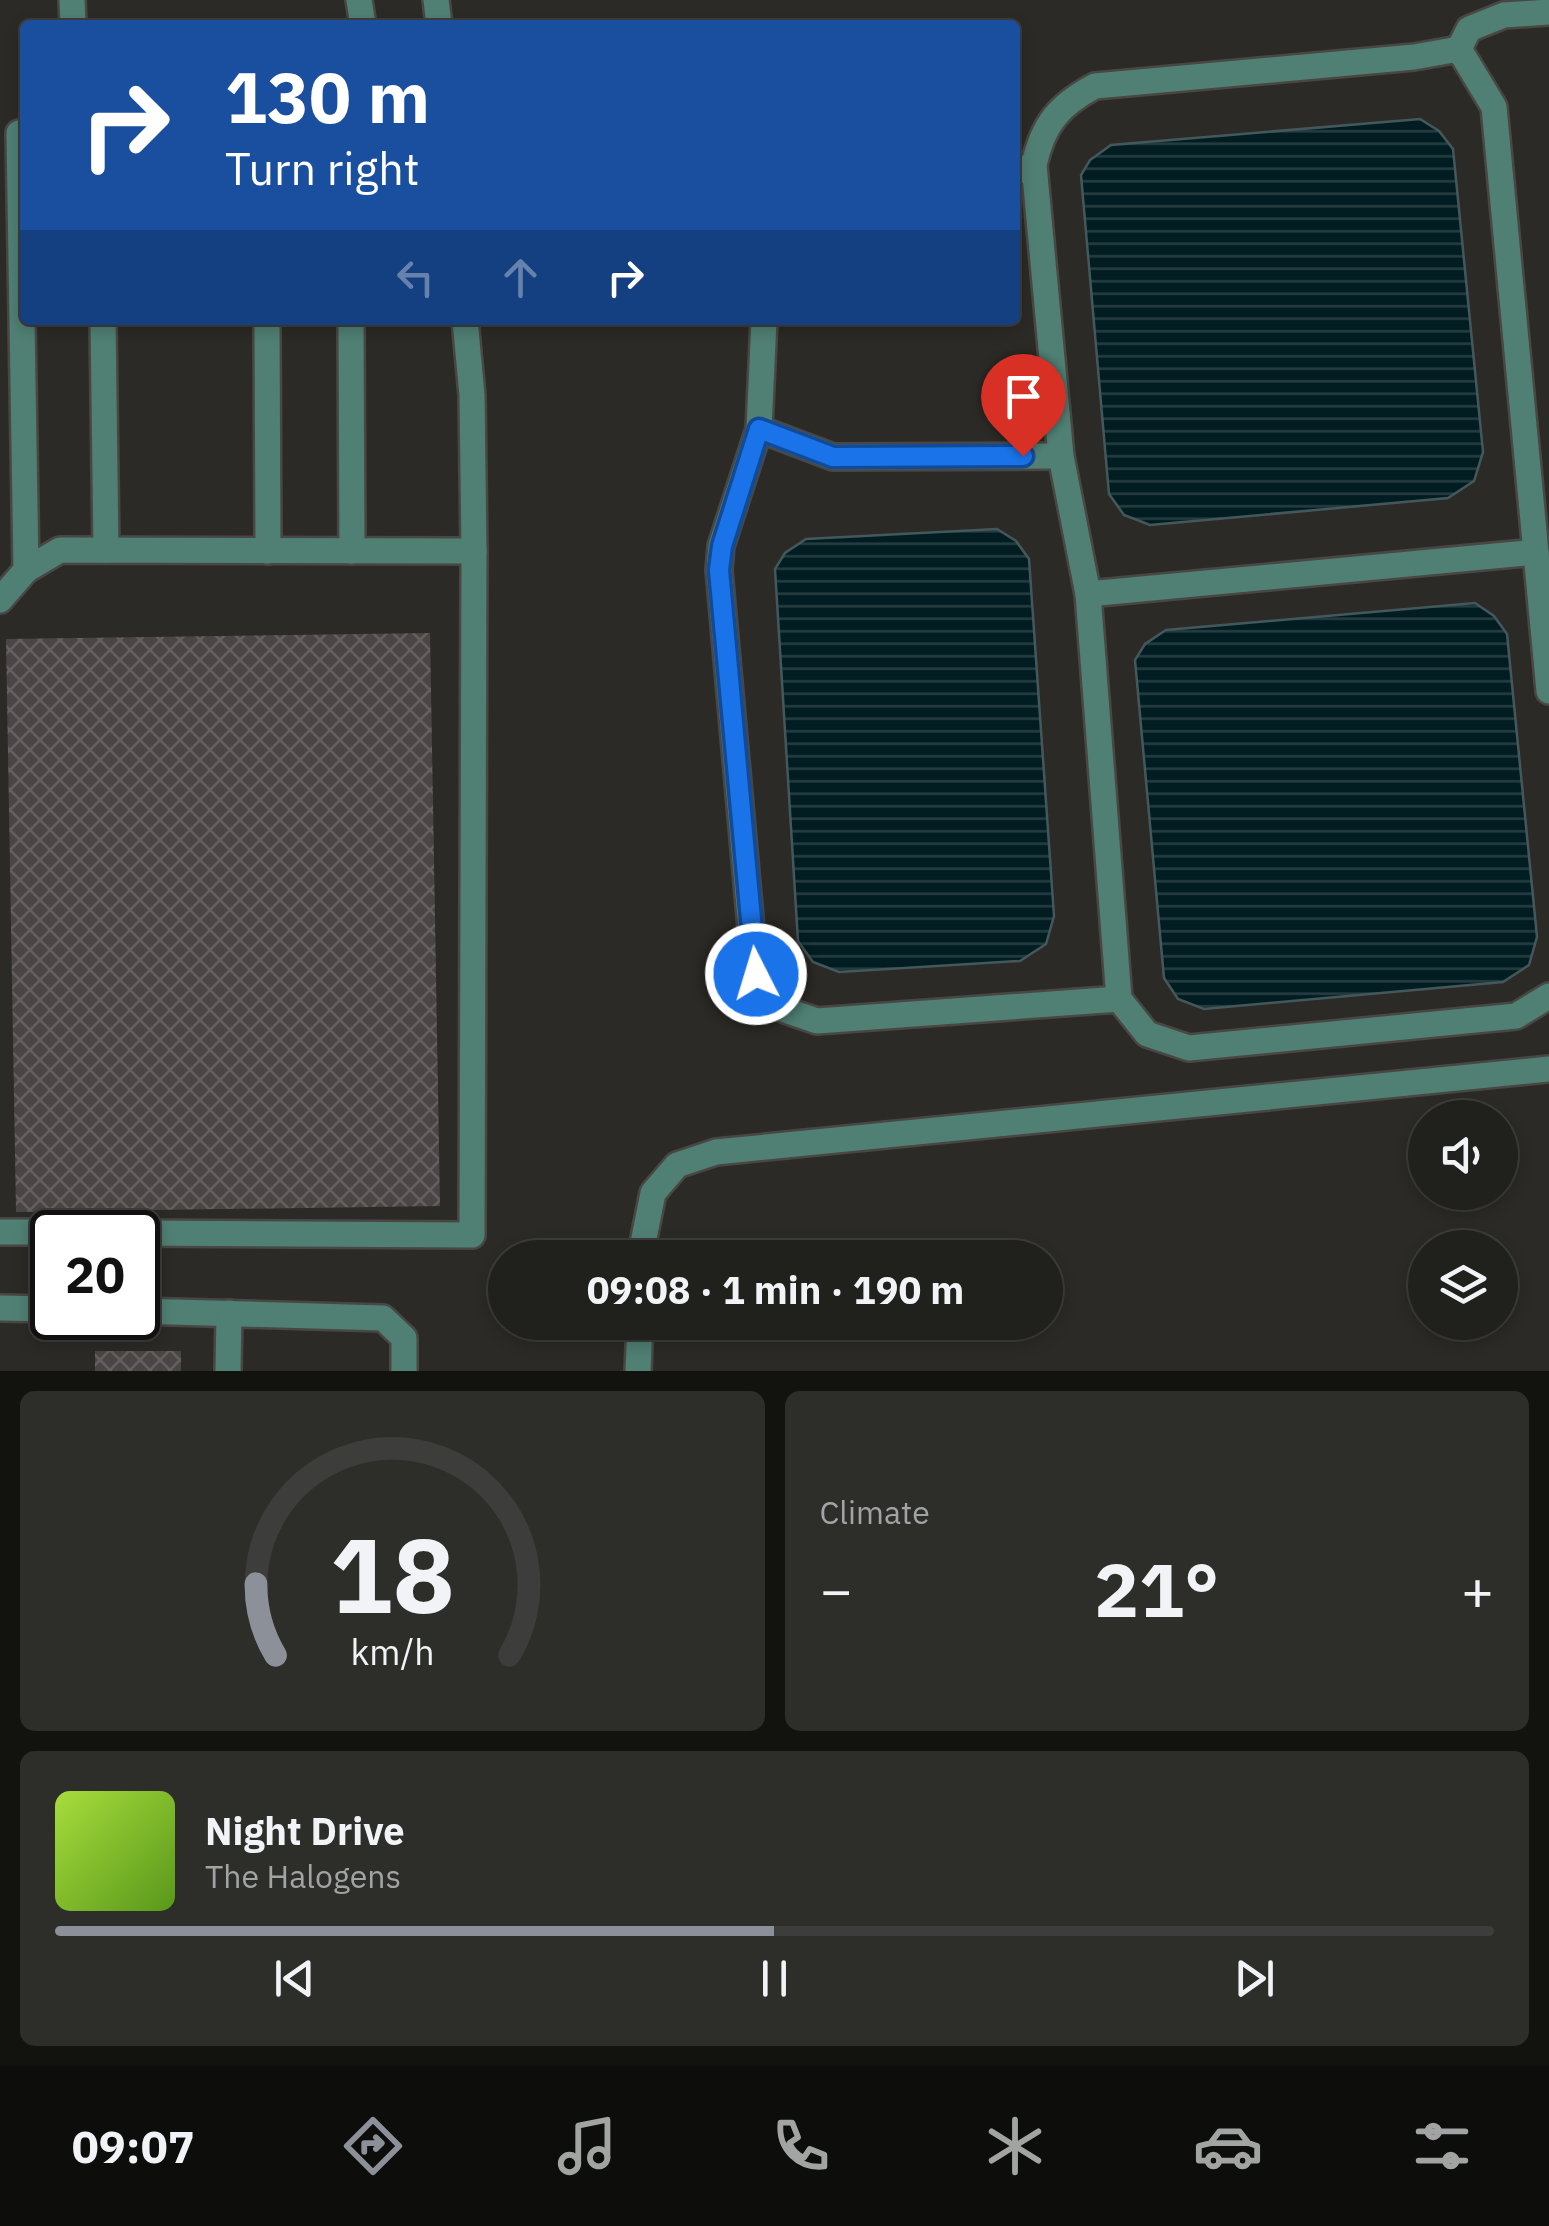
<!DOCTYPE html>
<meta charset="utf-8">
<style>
:root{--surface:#20201c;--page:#2d2d29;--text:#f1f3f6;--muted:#a2a3a3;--line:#3d3e3b;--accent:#8c9099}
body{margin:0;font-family:"IBM Plex Sans",sans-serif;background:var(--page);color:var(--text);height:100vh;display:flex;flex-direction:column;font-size:38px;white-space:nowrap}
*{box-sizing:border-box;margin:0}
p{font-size:32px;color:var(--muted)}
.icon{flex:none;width:55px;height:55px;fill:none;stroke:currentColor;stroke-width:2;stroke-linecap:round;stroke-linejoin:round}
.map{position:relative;height:1371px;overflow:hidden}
.drawer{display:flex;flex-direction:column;gap:20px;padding:20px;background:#12120f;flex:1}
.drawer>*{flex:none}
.top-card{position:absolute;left:20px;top:20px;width:1000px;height:305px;border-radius:10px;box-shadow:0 5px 15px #0003,0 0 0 2px var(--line);background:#1a4fa0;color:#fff;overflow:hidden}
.controls{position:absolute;left:1408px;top:1100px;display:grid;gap:20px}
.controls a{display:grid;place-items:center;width:110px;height:110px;border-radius:50%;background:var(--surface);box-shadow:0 5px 15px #0003,0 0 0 2px var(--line);font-size:50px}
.speed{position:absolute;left:30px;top:1210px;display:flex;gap:20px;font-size:50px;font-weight:700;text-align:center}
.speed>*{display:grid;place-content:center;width:130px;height:130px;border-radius:50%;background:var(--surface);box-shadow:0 5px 15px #0003,0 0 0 2px var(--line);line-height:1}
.speed .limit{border:5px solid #111;border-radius:15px;background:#fff;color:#111}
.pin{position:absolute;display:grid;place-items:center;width:85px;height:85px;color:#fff;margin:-102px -42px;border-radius:50% 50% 50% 0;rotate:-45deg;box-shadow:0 0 10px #0007}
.pin .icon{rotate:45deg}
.me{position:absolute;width:110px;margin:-55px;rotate:355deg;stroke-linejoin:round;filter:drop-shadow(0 0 8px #0008)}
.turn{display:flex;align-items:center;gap:35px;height:210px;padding:0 40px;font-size:45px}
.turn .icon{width:130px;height:130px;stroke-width:2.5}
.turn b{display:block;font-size:70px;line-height:85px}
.lanes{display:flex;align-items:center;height:95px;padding:0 40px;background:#0003;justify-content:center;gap:50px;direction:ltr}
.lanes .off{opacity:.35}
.big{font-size:75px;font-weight:700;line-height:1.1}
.drawer .widget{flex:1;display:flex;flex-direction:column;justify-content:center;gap:15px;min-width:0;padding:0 35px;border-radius:15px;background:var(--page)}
.drawer .dial{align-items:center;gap:0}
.dial svg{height:260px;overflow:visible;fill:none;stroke:var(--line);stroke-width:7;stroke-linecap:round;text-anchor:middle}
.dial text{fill:var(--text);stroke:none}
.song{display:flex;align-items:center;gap:30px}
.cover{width:120px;height:120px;border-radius:15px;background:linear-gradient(135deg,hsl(80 70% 55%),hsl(90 70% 35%))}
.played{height:10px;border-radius:5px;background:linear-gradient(90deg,var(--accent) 50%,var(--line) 50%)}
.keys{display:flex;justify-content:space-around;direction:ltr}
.heat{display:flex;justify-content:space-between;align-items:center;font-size:55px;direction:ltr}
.drawer .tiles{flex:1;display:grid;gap:20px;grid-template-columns:1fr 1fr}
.widget:last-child{grid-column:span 2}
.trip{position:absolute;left:488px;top:1240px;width:575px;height:100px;border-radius:50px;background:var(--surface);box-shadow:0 5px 15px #0003,0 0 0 2px var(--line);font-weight:700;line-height:100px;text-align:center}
.dock{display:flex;height:160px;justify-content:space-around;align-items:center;background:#0d0d0b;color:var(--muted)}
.dock .icon{width:70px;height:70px}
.dock .on{color:var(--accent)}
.dock b{font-size:45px;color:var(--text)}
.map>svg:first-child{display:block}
.water{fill:url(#water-rules);stroke:#44585b;stroke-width:2.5}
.building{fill:url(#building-cross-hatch)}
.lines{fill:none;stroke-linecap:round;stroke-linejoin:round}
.minor-casing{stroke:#484744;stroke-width:30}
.minor{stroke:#507f74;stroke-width:25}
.route-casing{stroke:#114b97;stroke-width:25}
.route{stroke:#1a73e8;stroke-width:18}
</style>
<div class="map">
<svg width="1549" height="1371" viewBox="0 0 1549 1371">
<defs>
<pattern id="water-rules" width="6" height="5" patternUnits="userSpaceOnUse" patternTransform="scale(2.5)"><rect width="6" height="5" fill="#011d22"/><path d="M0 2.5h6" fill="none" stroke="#263e42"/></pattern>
<pattern id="building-cross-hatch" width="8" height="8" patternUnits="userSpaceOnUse" patternTransform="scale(2.5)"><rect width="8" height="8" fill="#4b4645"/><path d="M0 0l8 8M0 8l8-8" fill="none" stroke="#65605f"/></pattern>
</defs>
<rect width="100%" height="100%" fill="#2b2a26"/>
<g class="water">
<polygon points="1420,119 1439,131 1453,149 1483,452 1474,481 1448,498 1150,525 1124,515 1109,494 1081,175 1090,160 1111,145"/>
<polygon points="997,529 1016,541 1029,559 1054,916 1046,944 1020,961 839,972 813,962 798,941 775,569 785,553 806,539"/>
<polygon points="1475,603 1494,616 1507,634 1537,937 1529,965 1503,982 1204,1009 1178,999 1164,978 1135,660 1145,644 1166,630"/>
</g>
<g class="building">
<polygon points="430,633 440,1206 16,1212 6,639"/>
<rect x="95" y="1351" width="86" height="20"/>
</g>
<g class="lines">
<g class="minor-casing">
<g id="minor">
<polyline points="72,0 73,25"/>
<polyline points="359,0 363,25"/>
<polyline points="436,0 439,25"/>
<polyline points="1459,49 1469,29 1504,15 1549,12"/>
<path d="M 1034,165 C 1043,124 1059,105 1095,86 L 1414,57 L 1459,49 L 1494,107 L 1549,691"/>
<polyline points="103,320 106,550"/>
<polyline points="267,320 268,551"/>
<polyline points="351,320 352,551"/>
<polyline points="764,320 759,429 721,546 719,570 755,973 785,1010 817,1021 1119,999 1088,594 1061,456 1034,165 1015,172"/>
<polyline points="759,429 833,457 1061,456"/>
<polyline points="26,570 60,550 474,551"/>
<polyline points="1088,594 1536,552"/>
<polyline points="0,600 26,570 19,133"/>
<polyline points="1119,999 1147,1034 1189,1048 1516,1016 1549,996"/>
<polyline points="0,1232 64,1232"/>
<polyline points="138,1233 472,1235 474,551 472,395 465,320"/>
<polyline points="640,1258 653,1193 677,1165 716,1152 1549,1069"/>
<polyline points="0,1308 52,1309"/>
<polyline points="138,1311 383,1318 404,1338 404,1371"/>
<polyline points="228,1371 229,1313"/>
<polyline points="638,1371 640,1322"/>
</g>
</g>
<use href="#minor" class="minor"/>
</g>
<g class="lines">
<g class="route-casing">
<polyline id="route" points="756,974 719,570 722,546 759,429 833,457 1023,456"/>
</g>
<use href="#route" class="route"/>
</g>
</svg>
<div class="controls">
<a><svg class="icon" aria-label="sound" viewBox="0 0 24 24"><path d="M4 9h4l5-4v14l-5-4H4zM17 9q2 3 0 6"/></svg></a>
<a><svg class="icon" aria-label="layers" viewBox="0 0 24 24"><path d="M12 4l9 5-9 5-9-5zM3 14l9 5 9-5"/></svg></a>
</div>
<div class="speed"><div class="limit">20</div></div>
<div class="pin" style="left:1023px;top:456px;background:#d93025"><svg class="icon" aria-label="arrive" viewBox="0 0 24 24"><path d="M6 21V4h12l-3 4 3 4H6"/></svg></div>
<svg class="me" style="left:756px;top:974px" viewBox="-20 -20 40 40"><circle r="17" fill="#1a73e8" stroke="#fff" stroke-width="3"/><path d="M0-11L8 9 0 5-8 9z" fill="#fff"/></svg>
<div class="trip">09:08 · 1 min · 190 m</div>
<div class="top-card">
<div class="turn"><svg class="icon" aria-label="right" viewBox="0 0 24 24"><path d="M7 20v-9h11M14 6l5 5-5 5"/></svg><div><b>130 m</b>Turn right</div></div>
<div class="lanes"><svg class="icon off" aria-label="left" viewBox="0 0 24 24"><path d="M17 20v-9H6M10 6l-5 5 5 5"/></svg><svg class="icon off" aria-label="ahead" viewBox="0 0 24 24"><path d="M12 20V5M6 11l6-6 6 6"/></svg><svg class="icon" aria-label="right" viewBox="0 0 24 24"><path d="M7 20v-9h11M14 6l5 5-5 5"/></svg></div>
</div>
</div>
<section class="drawer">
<div class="tiles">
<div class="widget dial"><svg viewBox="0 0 100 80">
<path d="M14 69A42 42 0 1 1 86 69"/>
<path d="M14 69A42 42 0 0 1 8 47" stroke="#8c9099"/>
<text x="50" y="56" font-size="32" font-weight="700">18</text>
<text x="50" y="72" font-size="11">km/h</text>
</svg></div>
<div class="widget"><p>Climate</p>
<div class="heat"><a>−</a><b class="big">21°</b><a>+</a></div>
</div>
<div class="widget">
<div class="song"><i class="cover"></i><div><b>Night Drive</b><p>The Halogens</p></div></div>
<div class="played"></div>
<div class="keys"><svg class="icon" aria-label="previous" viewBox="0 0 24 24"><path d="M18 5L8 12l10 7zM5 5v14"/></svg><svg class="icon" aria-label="pause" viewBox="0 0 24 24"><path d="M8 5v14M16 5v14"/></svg><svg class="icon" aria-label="next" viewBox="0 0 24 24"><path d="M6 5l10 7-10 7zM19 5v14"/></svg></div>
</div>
</div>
</section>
<nav class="dock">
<b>09:07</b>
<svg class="icon on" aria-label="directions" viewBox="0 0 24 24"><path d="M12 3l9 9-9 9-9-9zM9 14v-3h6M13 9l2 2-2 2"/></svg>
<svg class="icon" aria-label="music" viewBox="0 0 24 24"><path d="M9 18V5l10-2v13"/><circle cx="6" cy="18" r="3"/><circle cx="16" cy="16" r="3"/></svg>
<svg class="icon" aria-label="phone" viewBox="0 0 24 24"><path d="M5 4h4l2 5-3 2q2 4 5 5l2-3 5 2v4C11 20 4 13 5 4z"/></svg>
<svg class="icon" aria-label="climate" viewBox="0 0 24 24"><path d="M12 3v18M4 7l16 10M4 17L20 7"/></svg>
<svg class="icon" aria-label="car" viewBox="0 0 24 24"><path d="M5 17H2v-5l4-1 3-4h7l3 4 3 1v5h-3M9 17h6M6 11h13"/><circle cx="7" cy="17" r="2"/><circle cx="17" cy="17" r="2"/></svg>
<svg class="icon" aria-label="filters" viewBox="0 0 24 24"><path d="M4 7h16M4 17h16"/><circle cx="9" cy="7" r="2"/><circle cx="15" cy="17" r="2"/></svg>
</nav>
